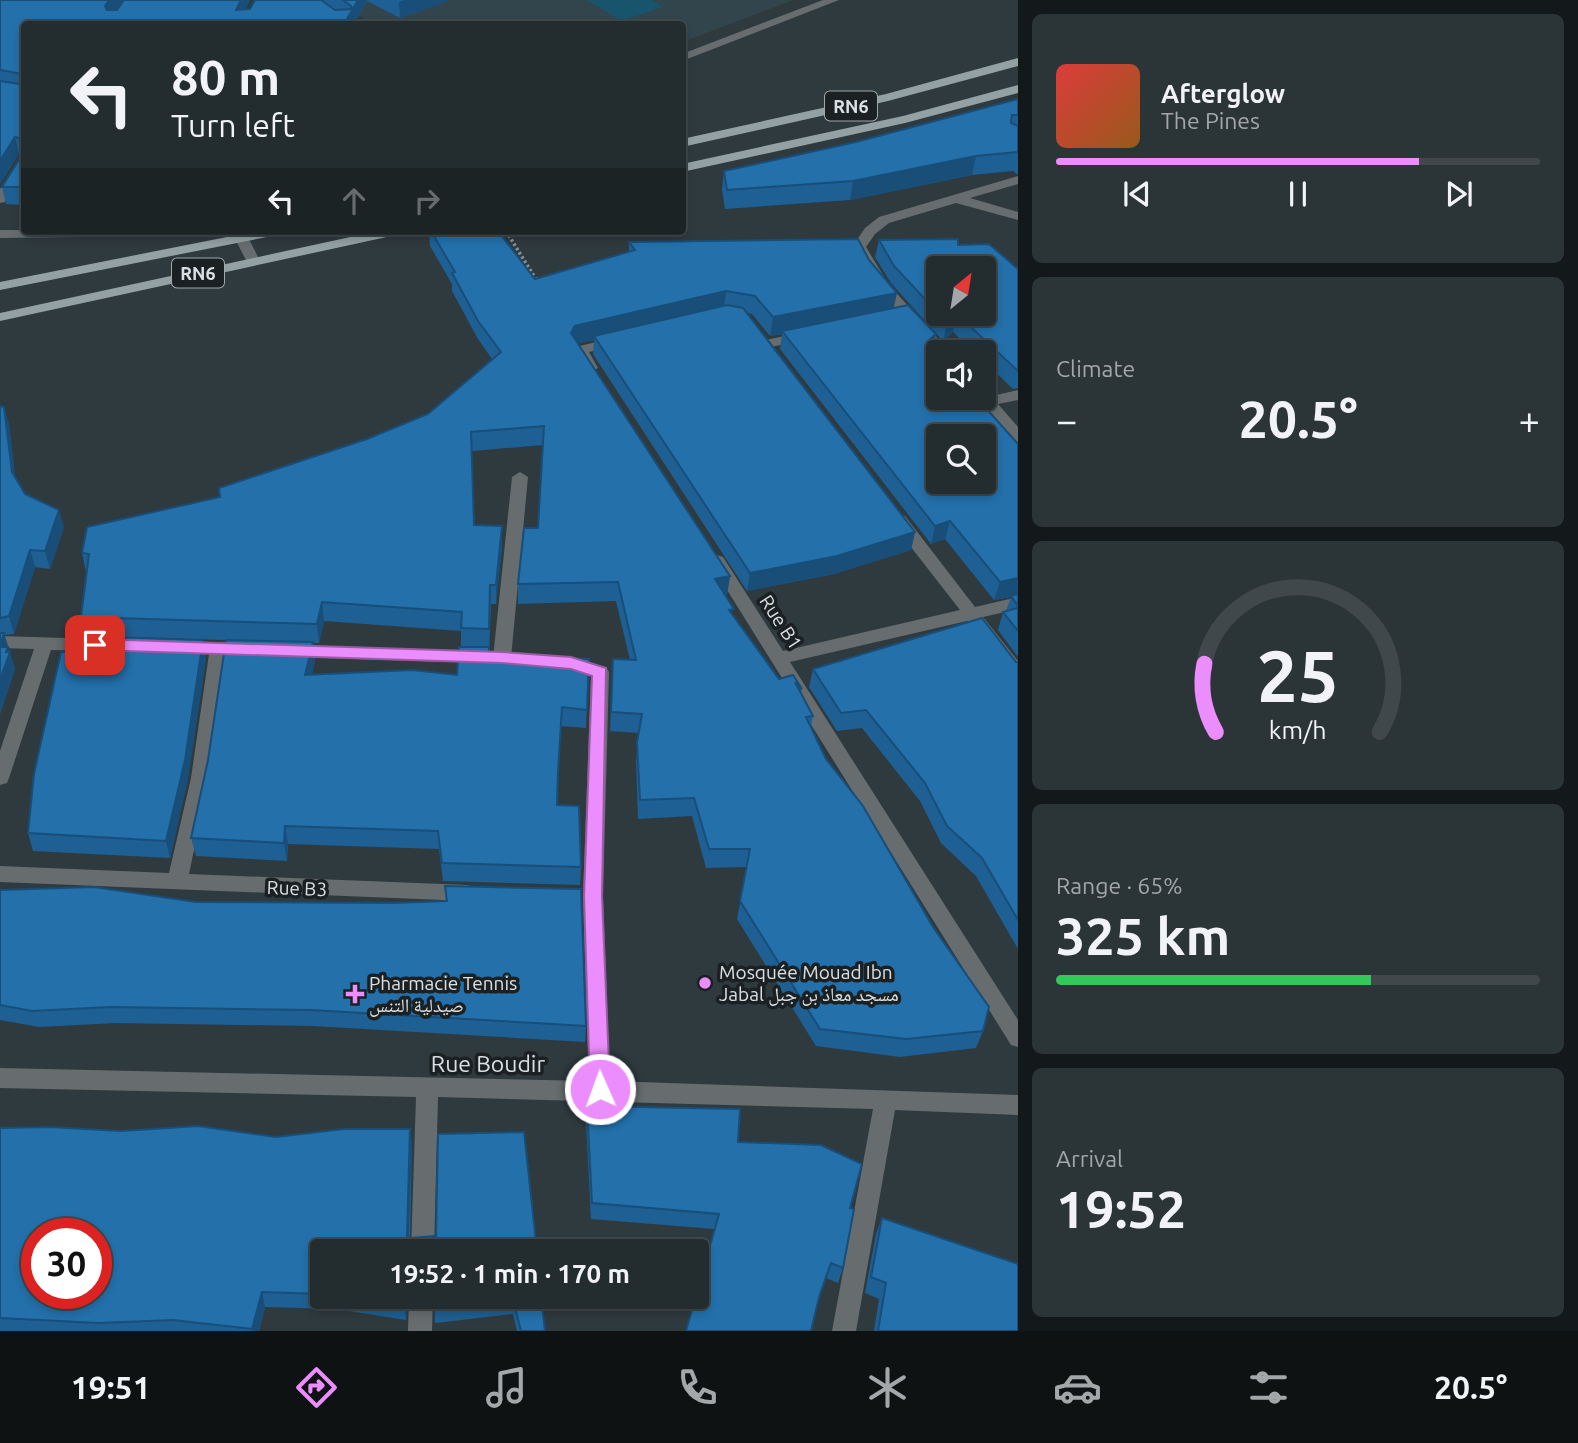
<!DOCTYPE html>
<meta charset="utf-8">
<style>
:root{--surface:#232c2f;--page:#2b3437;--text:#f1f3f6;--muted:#a3a7aa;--line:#40484b;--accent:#eb8dfc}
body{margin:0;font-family:Ubuntu,"Noto Naskh Arabic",sans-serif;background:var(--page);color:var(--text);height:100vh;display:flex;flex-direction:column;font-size:26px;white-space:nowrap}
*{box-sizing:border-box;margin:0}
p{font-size:23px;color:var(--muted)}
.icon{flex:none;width:38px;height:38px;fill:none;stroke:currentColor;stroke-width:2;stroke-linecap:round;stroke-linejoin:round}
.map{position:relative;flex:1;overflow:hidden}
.drawer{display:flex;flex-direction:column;gap:14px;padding:14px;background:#13181a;width:560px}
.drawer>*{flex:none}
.guide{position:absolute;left:21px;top:21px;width:665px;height:214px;border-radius:7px;box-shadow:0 4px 10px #0003,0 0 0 2px var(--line);background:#232c2f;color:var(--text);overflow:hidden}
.needle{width:46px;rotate:30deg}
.tools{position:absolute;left:926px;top:256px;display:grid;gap:14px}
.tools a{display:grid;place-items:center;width:70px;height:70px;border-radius:7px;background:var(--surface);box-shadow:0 4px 10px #0003,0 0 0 2px var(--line);font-size:35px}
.speed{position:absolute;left:21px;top:1218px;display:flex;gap:14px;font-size:35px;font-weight:700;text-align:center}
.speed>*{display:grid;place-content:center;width:91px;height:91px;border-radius:50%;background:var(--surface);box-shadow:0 4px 10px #0003,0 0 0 2px var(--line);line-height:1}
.speed .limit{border:10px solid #d22;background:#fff;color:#111}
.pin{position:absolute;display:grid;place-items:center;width:60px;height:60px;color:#fff;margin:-30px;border-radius:14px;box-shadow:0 4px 10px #0006}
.me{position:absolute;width:77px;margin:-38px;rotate:358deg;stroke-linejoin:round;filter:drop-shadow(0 0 5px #0008)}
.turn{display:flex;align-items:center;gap:24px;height:147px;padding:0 35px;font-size:32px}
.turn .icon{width:91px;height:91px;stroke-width:2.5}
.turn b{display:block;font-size:49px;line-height:60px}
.lanes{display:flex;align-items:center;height:66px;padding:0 35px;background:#0003;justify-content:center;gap:35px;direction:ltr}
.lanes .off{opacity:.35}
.big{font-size:52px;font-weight:600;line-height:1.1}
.drawer .widget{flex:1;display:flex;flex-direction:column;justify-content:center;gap:10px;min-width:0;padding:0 24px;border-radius:10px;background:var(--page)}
.drawer .dial{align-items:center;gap:0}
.dial svg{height:182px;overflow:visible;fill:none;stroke:var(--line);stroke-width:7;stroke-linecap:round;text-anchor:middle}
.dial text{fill:var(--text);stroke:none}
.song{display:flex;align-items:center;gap:21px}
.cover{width:84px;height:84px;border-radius:10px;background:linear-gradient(135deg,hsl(0 70% 55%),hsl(30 70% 35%))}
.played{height:7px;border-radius:4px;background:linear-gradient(90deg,var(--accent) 75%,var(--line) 75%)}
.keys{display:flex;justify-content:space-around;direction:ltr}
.heat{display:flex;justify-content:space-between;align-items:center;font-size:38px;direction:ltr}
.charge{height:10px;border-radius:5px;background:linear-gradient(90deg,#34c759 65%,var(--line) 0)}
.trip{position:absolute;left:310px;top:1239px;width:399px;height:70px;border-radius:7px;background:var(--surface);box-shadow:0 4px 10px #0003,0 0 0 2px var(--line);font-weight:600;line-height:70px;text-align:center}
.menu{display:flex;height:112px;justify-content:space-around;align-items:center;background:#0e1213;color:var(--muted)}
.menu .icon{width:49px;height:49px}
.menu .current{color:var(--accent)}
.menu b{font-size:32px;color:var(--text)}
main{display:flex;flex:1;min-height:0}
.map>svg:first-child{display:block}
.built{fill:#32454d}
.green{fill:#18556c}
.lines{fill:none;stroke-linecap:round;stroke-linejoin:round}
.path{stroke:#868f93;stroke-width:3.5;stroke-dasharray:2.5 2.5;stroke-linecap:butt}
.minor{fill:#676d6e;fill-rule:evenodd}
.major{fill:#94a1a3;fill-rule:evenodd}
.wall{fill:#1e6093;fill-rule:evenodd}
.shaded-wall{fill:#184e78}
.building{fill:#2370ab;stroke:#184e78;stroke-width:2;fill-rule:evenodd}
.route{fill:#eb8dfc;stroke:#995ca4;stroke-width:2}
.poi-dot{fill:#eb8dfc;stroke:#1b2022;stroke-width:2.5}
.labels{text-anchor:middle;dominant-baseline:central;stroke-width:7;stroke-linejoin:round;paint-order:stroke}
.shield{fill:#1b2022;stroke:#a0a6a9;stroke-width:2}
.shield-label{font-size:18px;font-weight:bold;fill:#d9e0e3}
.street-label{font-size:19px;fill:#d9e0e3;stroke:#1b2022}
.poi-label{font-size:19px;fill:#d9e0e3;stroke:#1b2022;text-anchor:start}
.near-street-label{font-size:23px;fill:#d9e0e3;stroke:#1b2022}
</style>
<main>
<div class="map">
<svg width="1018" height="1331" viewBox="0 0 1018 1331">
<rect width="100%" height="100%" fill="#2f3a3f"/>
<polygon class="built" points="337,0 793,0 683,42 682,24 372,24"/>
<polygon class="green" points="587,0 652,0 663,7 621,21"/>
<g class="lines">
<polyline class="path" points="506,231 537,281"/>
<g class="minor">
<polygon points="823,0 839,0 682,61 682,54"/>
<polygon points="24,156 24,170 5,202 0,203 0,189 20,157"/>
<polygon points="1018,176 1018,184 970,198 1018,212 1018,220 956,203 889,223 875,234 866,247 889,285 950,352 938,352 938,355 879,291 852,247 865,228 879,217"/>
<polygon points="0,230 245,231 260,261 253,265 248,264 233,235 0,238"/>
<polygon points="804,332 809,333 809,339 766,348 759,344 761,341"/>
<polygon points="614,338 621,342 619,345 589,352 598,368 591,372 586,371 573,350 575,347"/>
<polygon points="1018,390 1018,400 998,404 1018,427 1018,442 1013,440 977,397 984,397 984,392 992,396"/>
<polygon points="520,472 528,477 511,658 502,664 493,658 512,477"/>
<polygon points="899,515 905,516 975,607 1018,597 1018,609 983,617 1018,661 1018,680 1012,679 967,621 790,662 1018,1020 1018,1047 1011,1045 709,561 717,555 723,557 783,651 960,610 893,524 891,520 893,516"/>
<polygon points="0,636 99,639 108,645 99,651 51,650 9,778 7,783 0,785 0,751 34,649 0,648"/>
<polygon points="180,641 246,643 255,649 246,655 227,655 209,778 189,874 467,885 474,887 477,893 474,899 467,901 0,882 0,866 169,873 191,778 209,654 174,651 171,647"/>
<polygon points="292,645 481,651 490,657 481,663 292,657 283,651"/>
<polygon points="568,657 606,667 609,672 603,896 610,1081 1018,1095 1018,1115 895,1110 856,1331 832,1331 873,1109 438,1097 434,1251 411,1251 416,1097 0,1088 0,1068 589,1081 583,896 591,676 562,668 559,663 562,658"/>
<polygon points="409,1297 433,1297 432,1331 408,1331"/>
</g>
<g class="major">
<polygon points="1018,58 1018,66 888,101 682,147 682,139 886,94"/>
<polygon points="1018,85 1018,93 905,123 682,172 682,164 903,116"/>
<polygon points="257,231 284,231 277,235 0,290 0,282"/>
<polygon points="378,231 403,231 396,235 0,321 0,313"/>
</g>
</g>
<g class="wall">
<polygon points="0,0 123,0 116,10 117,10 124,0 250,0 246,9 250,9 255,0 450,0 400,18 367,1 354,24 24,24 24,205 6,204 2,187 21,155 19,154 0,184"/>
<polygon points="1018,99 1018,175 1013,171 972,175 850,200 725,209 722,189 724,171 856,142"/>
<path d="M 429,231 L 498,231 L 535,279 L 629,252 L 629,242 L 894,308 L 936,334 L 932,349 L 1018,606 L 1018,657 L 998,630 L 1003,612 L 1006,611 L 1011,597 L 994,600 L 945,539 L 931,544 L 780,349 L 782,334 L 770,336 L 752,314 L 747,313 L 915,532 L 911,550 L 834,574 L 747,591 L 593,354 L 594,340 L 578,343 L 730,576 L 727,595 L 726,596 L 733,616 L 779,679 L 793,675 L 802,689 L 801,694 L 813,716 L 811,727 L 826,759 L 983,1031 L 976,1048 L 900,1057 L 816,1046 L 737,919 L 747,867 L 706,868 L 692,816 L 638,819 L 636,761 L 639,733 L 610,731 L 613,659 L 630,660 L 616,601 L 518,604 L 518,584 L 538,528 L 543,445 L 472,451 L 474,525 L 502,546 L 496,604 L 491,604 L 489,656 L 589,659 L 586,728 L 561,726 L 558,783 L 557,805 L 581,867 L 580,885 L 443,881 L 439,849 L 288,844 L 287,861 L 196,856 L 191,838 L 208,760 L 226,640 L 86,636 L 81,617 L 86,572 L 82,553 L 367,439 L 428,414 L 492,359 L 478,339 L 452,291 L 452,284 L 430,246 ZM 324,621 L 461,631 L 461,647 L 457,675 L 312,674 L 315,661 L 313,643 L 319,643 Z"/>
<polygon points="879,240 958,245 1018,269 1018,388 1013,389 984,361 984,352 974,352 953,332 943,341 891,283 875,257"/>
<polygon points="0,406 9,424 15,478 25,494 64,527 50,569 35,567 14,634 4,635 15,669 0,714"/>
<polygon points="206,658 188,778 170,858 33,851 28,833"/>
<polygon points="1016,662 1018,662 1018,949 976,876 941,843 920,801 862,728 837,731 809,687 813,669"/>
<polygon points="445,886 586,1026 585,1042 313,1026 115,1023 39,1027 0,1020 0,890 196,902 394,903 446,901"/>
<polygon points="587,1106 738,1142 850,1208 843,1268 838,1283 826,1278 819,1300 714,1229 591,1219 586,1122"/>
<polygon points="0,1128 276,1137 410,1129 412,1145 410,1238 537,1251 322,1251 322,1297 409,1297 406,1320 336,1309 265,1307 259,1331 0,1331"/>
<polygon points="882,1218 1018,1331 874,1331 879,1299 865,1293 876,1234"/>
<polygon points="434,1297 541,1297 545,1331 517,1331 513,1314 435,1323"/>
</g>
<g class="shaded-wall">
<polygon points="109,0 123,0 108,23 105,6"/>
<polygon points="241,0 250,0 239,24 236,10"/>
<polygon points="358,0 367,0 354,24 344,24"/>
<polygon points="405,0 450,0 400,18 399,2"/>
<polygon points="15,137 19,154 0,184 0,161"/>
<polygon points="976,156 972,175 850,200 853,181"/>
<polygon points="726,291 724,309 594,336 594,340 574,344 571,333 575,326"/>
<polygon points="897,293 893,311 782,331 782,334 770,336 773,317"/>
<polygon points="957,314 953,332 943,341 947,323"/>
<polygon points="936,334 932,352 927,342"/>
<polygon points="4,407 9,424 17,490 12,472"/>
<polygon points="59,510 64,527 50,569 45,551"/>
<polygon points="950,521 945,539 931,544 935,526"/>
<polygon points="502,526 502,546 496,604 496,585"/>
<polygon points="915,532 911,550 834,574 747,591 750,573"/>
<polygon points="30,550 35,567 14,634 9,616"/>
<polygon points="730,576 727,595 713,598 715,579"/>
<polygon points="1018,578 1018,595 994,600 1000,582"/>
<polygon points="322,602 324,621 319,643 317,624"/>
<polygon points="4,633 15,669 0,714 0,646"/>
<polygon points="203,640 206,658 188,778 170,858 166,841"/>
<polygon points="313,642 315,661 308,693 305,675"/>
<polygon points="285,826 288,844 287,861 284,843"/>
<polygon points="410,1129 412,1145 408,1251 407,1236"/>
<polygon points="262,1292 265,1307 259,1331 253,1331 252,1329"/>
<polygon points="405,1297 409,1297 406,1320 404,1305"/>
</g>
<g class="building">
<polygon points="0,0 109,0 105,6 107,10 117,10 124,0 241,0 236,10 250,9 255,0 321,0 335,10 352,9 351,6 343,0 358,0 344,24 24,24 24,187 2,187 23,153 23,139 15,137 0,161 0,81 20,84 22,74 0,70"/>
<polygon points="1018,99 1018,115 1012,115 1011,123 1018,126 1018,152 976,156 853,181 727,190 724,171 856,142"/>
<polygon points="431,231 498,231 535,279 635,250 629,242 858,239 869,260 897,293 773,317 755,296 726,291 575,326 571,333 730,576 715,579 734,609 729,610 779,679 793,675 802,689 795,682 813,716 806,717 826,759 863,806 933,927 989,1007 983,1031 906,1039 820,1029 740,901 750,849 709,849 694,798 640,800 637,742 642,714 611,712 613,659 636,660 618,582 518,584 524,528 538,528 544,426 471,432 474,525 502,526 496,585 490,585 489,629 461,628 462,612 322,602 317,624 81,617 89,554 82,553 87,527 220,497 219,488 367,439 428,414 501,352 478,321 452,273 455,272"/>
<polygon points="958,239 958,245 989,244 1018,269 1018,371 957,314 947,323 938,313 984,313 984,268 938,268 938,313 894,266 879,240"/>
<polygon points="727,305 743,308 915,532 837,556 750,573 594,336"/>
<path d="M 908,305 L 936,334 L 927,342 L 938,355 L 938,397 L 976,397 L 1018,444 L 1018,578 L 1000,582 L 950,521 L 935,526 L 782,331 ZM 938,436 L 984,436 L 984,481 L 938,481 Z"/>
<polygon points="0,406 4,407 12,472 25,494 59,510 45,551 30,550 9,616 0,618"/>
<polygon points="1018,594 1018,606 1011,596"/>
<polygon points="1018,608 1018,631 1003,612"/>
<polygon points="982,618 1016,662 1018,662 1018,920 982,858 947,826 925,783 866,710 841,713 813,669"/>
<polygon points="0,633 4,633 0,646"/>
<polygon points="79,636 203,640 185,760 166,841 28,833 34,774 61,652 77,652"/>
<polygon points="226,640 313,642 305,675 412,670 457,675 459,647 489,647 489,656 589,659 587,710 562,707 558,772 557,805 579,806 581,867 442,863 438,831 285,826 284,843 191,838 208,760"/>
<polygon points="0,647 8,647 6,652 10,652 0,680"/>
<polygon points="445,886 581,889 586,1026 311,1010 110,1007 32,1011 0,1005 0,890 94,887 196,902 394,903 447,901"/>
<polygon points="587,1106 740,1109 738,1142 821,1145 862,1164 850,1208 854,1209 843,1268 831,1263 819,1297 811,1331 686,1331 719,1214 592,1203"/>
<path d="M 198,1126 L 276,1137 L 344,1129 L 410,1129 L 407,1236 L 410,1238 L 436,1236 L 438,1134 L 524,1132 L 537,1251 L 322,1251 L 322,1294 L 262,1292 L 252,1329 L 173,1320 L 98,1323 L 0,1318 L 0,1128 L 49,1127 L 121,1131 ZM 37,1234 L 96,1234 L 96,1293 L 37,1293 Z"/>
<polygon points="882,1218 1018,1264 1018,1331 878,1331 886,1283 871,1277"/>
<polygon points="351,1297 405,1297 404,1305"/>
<polygon points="434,1297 541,1297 545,1331 521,1331 513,1299 434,1309"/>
</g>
<polygon class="route" points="95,639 502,652 571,657 606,668 602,896 610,1089 607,1096 600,1098 593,1096 590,1089 584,896 592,676 571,669 502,663 95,650 87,645"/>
<g class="poi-dot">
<circle cx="705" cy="983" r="7"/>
<path d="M351.5 983.5h7v7h7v7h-7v7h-7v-7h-7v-7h7z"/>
</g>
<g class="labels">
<g class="shield">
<rect x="825" y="91.5" width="52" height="29" rx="5"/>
<rect x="172" y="258.5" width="52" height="29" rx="5"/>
</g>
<g class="shield-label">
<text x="851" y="106">RN6</text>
<text x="198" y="273">RN6</text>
</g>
<g class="street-label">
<text transform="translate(781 622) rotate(57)">Rue B1</text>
<text transform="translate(297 888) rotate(2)">Rue B3</text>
</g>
<g class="poi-label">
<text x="719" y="972">Mosquée Mouad Ibn<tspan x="719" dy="22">Jabal مسجد معاذ بن جبل</tspan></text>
<text x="369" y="983">Pharmacie Tennis<tspan x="369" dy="22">صيدلية التنس</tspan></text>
</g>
<g class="near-street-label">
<text x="488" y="1063">Rue Boudir</text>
</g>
</g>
</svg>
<div class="tools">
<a><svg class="needle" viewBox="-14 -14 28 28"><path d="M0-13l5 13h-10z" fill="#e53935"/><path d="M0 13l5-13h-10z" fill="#a3a7aa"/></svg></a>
<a><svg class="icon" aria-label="sound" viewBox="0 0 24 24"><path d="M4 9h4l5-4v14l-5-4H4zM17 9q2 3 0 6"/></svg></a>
<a><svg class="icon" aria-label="search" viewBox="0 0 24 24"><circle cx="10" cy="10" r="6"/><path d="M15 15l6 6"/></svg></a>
</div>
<div class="speed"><div class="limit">30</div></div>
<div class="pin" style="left:95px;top:645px;background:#d93025"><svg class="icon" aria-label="arrive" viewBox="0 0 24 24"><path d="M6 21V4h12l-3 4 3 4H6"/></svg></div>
<svg class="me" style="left:600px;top:1089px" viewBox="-20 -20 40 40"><circle r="17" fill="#eb8dfc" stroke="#fff" stroke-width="3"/><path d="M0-11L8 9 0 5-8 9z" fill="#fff"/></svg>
<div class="trip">19:52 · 1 min · 170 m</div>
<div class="guide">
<div class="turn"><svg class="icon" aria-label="left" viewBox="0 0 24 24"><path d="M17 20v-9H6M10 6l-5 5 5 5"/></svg><div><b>80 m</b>Turn left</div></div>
<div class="lanes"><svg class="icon" aria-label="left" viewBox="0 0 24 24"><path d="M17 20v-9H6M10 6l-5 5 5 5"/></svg><svg class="icon off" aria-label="ahead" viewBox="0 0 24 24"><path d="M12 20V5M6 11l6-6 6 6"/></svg><svg class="icon off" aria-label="right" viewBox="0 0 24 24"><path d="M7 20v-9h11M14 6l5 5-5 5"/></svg></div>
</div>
</div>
<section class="drawer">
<div class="widget">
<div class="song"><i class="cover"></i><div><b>Afterglow</b><p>The Pines</p></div></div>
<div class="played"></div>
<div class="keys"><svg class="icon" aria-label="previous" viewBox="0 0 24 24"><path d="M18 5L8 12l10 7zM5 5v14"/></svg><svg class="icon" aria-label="pause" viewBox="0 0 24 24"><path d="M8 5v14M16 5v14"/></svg><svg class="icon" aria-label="next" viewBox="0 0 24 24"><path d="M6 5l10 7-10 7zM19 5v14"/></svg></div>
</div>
<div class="widget"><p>Climate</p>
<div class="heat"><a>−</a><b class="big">20.5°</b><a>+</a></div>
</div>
<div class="widget dial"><svg viewBox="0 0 100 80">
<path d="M14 69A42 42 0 1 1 86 69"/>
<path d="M14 69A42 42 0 0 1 9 39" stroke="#eb8dfc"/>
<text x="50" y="56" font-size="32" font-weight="700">25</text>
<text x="50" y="72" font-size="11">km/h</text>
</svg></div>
<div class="widget"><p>Range · 65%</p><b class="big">325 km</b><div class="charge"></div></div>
<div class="widget"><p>Arrival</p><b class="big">19:52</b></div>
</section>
</main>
<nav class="menu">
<b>19:51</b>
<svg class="icon current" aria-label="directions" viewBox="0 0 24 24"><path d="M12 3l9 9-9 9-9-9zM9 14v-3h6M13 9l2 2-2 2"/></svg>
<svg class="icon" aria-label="music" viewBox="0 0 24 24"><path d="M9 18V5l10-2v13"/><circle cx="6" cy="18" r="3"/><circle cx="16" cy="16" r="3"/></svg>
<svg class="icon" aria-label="phone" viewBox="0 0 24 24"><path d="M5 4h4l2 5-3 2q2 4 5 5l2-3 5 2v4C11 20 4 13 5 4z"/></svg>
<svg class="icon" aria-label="climate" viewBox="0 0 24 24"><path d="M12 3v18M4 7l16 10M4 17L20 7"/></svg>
<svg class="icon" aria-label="car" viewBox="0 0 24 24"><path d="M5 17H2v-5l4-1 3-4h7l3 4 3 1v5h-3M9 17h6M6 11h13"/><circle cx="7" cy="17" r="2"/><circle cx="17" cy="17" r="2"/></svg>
<svg class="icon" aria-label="filters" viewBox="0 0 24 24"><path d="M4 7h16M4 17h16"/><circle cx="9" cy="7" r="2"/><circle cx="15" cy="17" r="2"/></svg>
<b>20.5°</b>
</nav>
